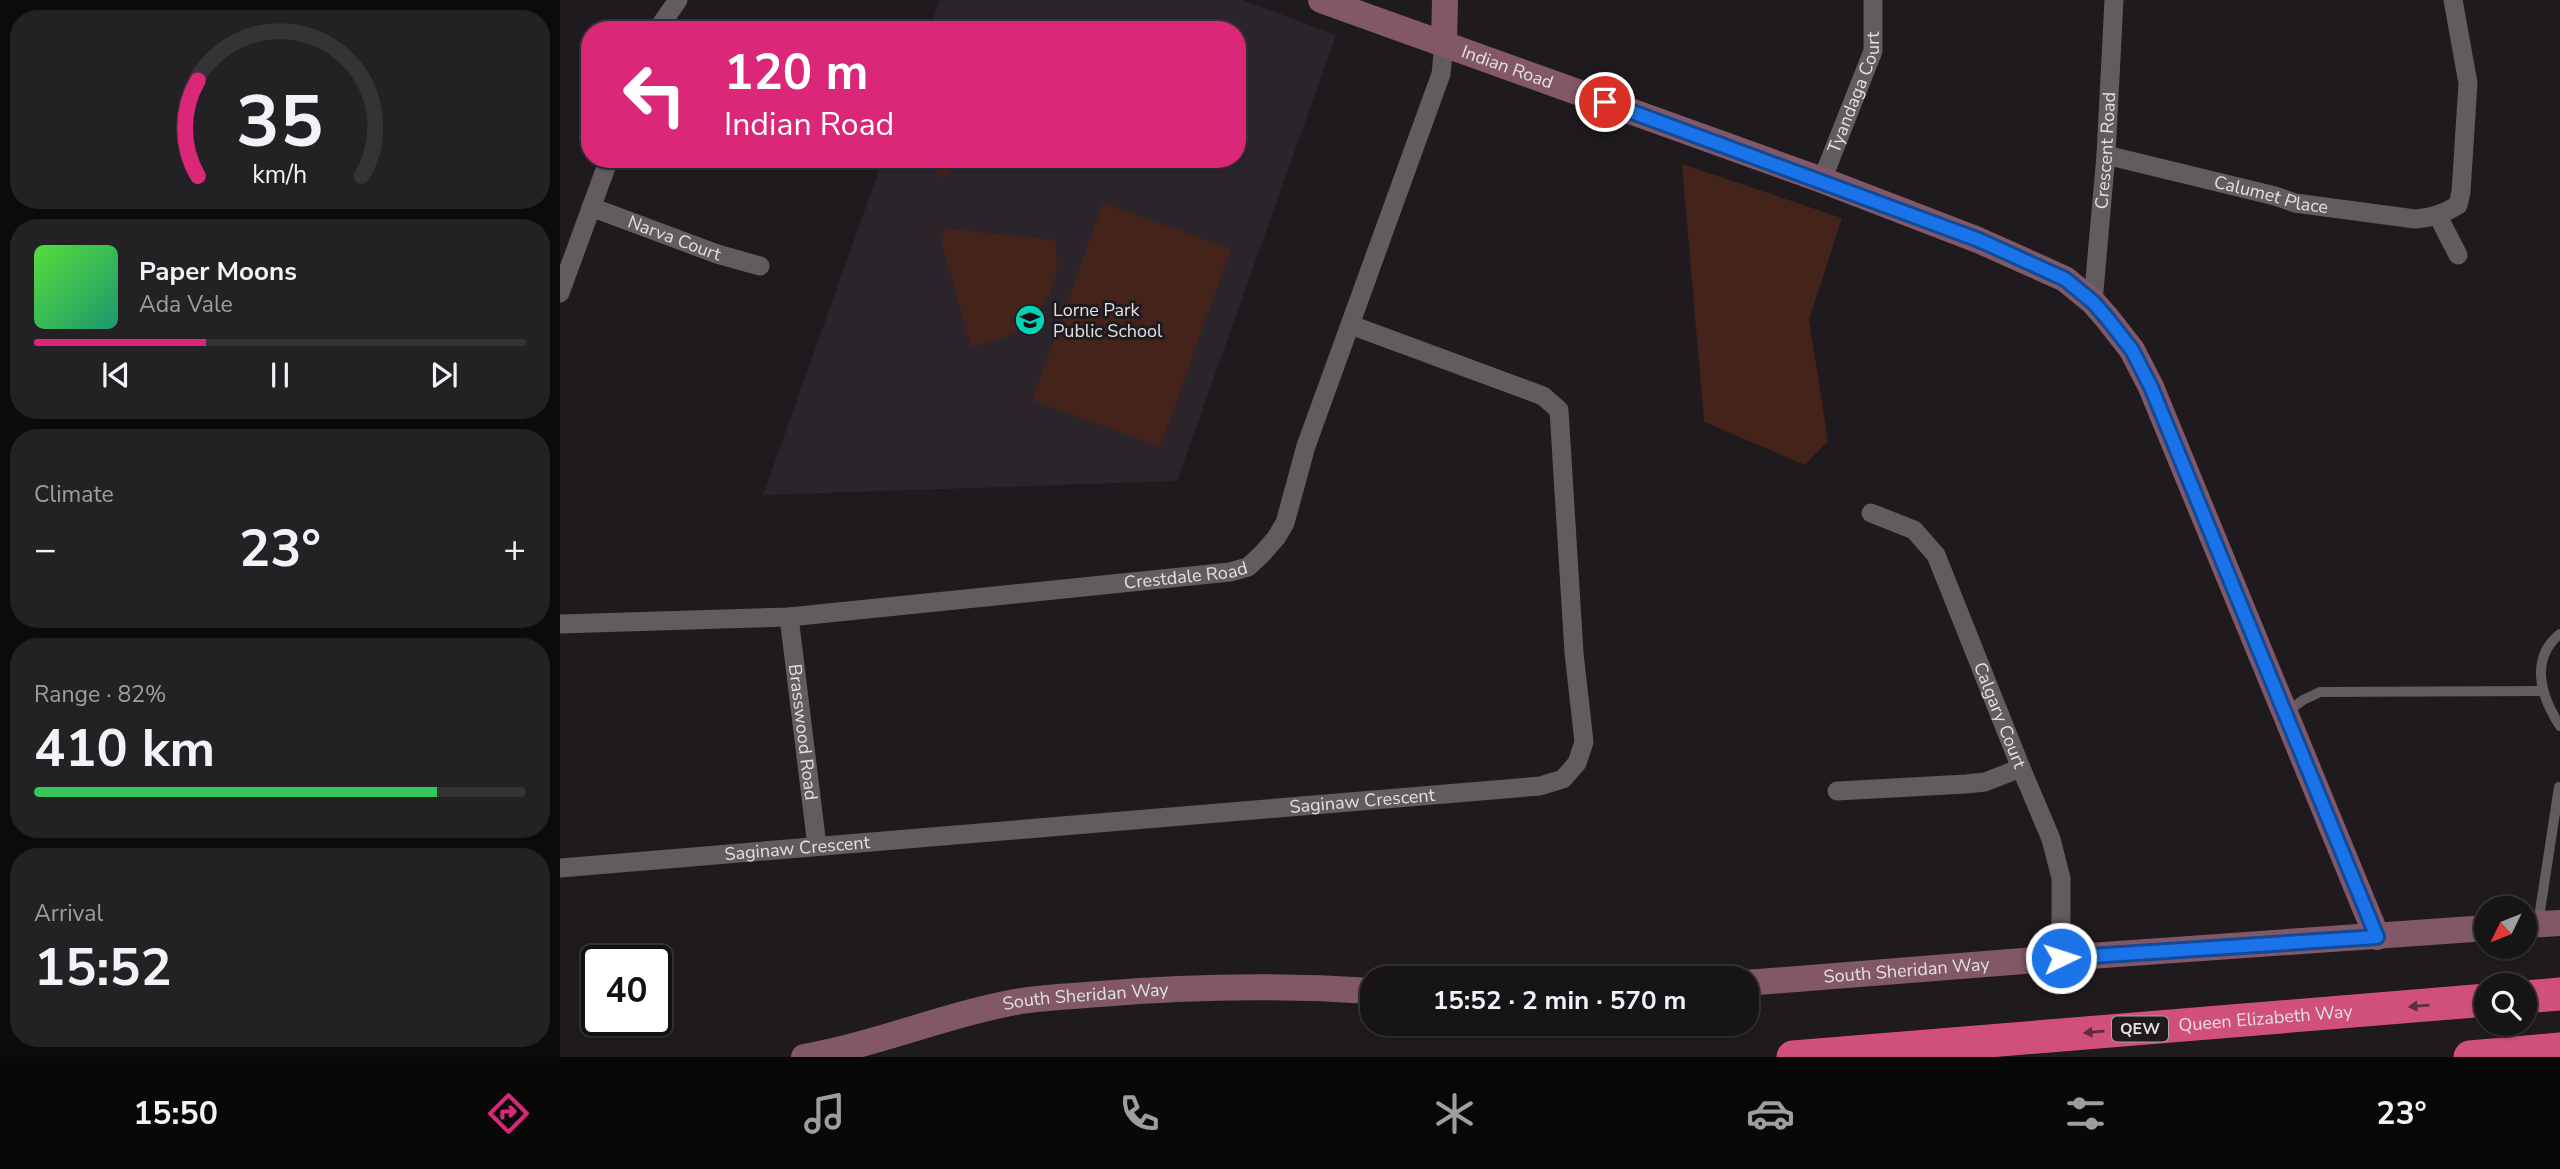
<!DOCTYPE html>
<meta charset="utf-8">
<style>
:root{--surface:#161416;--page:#232123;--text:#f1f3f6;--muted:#9e9ea1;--line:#353335;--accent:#db2777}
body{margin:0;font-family:"Nunito Sans",sans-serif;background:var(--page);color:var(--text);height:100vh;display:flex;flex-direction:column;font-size:26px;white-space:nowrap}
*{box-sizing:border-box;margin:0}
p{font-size:23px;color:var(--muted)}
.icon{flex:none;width:38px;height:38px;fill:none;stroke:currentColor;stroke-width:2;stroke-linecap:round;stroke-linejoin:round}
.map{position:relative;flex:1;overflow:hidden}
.details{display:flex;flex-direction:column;gap:10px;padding:10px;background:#0c0b0c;width:560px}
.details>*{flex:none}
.banner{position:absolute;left:21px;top:21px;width:665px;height:147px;border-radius:28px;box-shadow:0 2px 5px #0004,0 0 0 2px var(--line);background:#db2777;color:#fff;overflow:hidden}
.needle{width:46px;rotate:227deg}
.fabs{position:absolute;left:1914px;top:896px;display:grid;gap:14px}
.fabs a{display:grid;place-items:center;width:63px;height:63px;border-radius:50%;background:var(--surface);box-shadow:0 2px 5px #0004,0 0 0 2px var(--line);font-size:35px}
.speed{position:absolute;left:21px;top:945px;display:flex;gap:14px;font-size:35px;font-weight:700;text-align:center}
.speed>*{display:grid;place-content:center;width:91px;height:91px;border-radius:50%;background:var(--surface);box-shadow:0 2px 5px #0004,0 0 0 2px var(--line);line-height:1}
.speed .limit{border:4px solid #111;border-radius:10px;background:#fff;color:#111}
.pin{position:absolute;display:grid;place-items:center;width:60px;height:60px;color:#fff;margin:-30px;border:4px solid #fff;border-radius:50%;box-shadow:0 2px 7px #0007}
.me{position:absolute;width:77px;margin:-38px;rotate:86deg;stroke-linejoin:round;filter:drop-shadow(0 0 5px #0008)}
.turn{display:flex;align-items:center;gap:24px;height:147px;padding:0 28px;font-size:32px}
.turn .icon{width:91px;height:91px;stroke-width:2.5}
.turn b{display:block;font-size:49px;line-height:60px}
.big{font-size:52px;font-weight:700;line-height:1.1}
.details .tile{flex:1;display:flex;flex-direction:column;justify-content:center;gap:10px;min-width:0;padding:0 24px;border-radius:28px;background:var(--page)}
.details .dial{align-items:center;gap:0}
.dial svg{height:182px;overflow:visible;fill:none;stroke:var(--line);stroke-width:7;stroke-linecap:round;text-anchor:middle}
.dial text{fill:var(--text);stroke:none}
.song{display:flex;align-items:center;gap:21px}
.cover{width:84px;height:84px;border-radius:10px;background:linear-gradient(135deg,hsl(110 70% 55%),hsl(160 70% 35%))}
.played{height:7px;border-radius:4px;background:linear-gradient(90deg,var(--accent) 35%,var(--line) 35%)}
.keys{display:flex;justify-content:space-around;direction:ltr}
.heat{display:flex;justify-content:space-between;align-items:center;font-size:38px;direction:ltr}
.charge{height:10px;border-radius:5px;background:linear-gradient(90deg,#34c759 82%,var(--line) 0)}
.trip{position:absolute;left:800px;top:966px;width:399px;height:70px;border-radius:28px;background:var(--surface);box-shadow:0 2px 5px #0004,0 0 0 2px var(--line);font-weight:700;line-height:70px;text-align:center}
.tab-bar{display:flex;height:112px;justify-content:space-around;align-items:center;background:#090809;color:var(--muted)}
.tab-bar .icon{width:49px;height:49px}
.tab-bar .on{color:var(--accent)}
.tab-bar b{font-size:32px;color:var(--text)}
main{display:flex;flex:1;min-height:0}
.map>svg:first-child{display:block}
.built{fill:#2c242b}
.green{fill:#44231b}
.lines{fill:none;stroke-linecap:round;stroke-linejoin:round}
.lane{stroke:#605c5f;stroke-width:10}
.street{stroke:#605c5f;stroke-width:19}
.secondary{stroke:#825867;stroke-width:26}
.highway{stroke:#d1507a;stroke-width:33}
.oneway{fill:#5d2d3e}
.route-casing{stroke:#114b97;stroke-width:18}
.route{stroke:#1a73e8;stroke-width:12}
.labels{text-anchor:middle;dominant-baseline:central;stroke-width:6;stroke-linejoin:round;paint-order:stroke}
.shield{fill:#1e1a1d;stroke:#a7a5a7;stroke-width:2}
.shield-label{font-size:16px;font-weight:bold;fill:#e2e0e2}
.street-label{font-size:18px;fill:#e2e0e2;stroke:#1e1a1d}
.poi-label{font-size:18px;fill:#e2e0e2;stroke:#1e1a1d;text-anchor:start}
</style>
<main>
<section class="details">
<div class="tile dial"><svg viewBox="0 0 100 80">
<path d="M14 69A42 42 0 1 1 86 69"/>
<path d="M14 69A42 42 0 0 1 14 27" stroke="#db2777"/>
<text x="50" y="56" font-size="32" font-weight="700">35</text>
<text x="50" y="72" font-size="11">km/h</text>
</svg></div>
<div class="tile">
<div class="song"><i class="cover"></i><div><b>Paper Moons</b><p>Ada Vale</p></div></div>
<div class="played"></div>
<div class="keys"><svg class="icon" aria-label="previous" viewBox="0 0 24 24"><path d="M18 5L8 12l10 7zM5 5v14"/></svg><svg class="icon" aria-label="pause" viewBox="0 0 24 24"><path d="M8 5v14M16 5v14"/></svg><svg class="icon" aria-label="next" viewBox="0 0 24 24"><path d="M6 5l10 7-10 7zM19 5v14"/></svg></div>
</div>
<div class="tile"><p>Climate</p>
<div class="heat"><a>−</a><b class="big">23°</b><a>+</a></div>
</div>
<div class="tile"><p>Range · 82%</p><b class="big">410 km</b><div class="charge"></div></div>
<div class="tile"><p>Arrival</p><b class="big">15:52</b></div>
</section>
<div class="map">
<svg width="2000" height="1057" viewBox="0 0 2000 1057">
<rect width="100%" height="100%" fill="#1e1a1d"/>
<polygon class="built" points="380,0 683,0 776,35 617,481 203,495 323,159 677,159 677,30 369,30"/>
<g class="green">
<polygon points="369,159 396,159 400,166 380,178"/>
<polygon points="1122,164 1282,218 1249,320 1268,441 1245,465 1144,422"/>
<polygon points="543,203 671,249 600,447 472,400"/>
<path d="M 386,229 L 495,240 C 496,250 498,263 496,273 C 485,321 455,338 411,347 L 380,237 Z"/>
</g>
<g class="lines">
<g class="lane">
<path d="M 2000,634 C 1969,659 1981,697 2000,726"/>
<polyline points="1726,713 1743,700 1760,692 1982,691"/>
<polyline points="1978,924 1999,787"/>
</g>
<g class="street">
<polyline points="97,30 118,0"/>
<path id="s1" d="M 1546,155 L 1715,196 L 1735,203 L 1855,219 C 1872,218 1884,214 1898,205 L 1901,192 L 1908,83 L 1893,0"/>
<path id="s2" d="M 1262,180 L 1313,51 L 1313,0"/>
<path id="s3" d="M 31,207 L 157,254 L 200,266"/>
<polyline points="1878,216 1898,255"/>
<polyline points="0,293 49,159"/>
<path id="s4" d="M 1533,302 L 1546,155 L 1554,0"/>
<path id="s5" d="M 1311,513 L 1354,530 L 1376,555 L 1461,768 L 1491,839 L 1501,878 L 1501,958"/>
<path id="s6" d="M 229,617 L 257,846"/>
<path id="s7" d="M 0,624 L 229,617 L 670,572 L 688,567 L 702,554 L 716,538 L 725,523 L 746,446 L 881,74 L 884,44"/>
<polyline points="1277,791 1406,784 1425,782 1461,768"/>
<path id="s8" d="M 0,868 L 980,786 L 1003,779 L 1017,763 L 1024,742 L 1014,653 L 999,410 L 983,396 L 791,325"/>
</g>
<g class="secondary">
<path id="s9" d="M 761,0 L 1262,180 L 1418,240 L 1505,279 L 1533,302 L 1547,318 L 1572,350 L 1591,387 L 1817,937"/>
<polyline points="884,44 885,0"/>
<polyline points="1965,925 2000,923"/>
<path id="s10" d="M 1186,983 L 1501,958 L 1927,928"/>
<path id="s11" d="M 244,1057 C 318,1044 387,1014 461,1001 C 487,997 514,996 540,994 C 633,986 719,985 812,991"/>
</g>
<g class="highway">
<polyline points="1965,997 2000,994"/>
<path id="s12" d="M 1233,1057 L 1927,1000"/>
<polyline points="1910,1057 2000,1049"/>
</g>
</g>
<defs><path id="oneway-solid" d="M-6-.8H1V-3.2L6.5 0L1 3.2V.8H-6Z" transform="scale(1.75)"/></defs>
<g class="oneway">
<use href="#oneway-solid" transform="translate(1859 1006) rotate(175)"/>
<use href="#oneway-solid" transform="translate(1534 1032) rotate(175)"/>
</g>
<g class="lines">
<g class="route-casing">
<polyline id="route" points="1045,102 1419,240 1505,279 1533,302 1547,318 1572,350 1591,387 1817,937 1501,958"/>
</g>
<use href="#route" class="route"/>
</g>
<defs>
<g id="school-disc" transform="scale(1.575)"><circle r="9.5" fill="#01d5b6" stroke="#1e1a1d"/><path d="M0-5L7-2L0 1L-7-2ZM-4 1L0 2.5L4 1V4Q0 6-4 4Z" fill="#111"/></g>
</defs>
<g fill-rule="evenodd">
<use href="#school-disc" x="470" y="320"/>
</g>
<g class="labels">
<rect class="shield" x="1552" y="1016.5" width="56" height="25" rx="5"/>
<g class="shield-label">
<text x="1580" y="1029">QEW</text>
</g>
<g class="street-label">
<text stroke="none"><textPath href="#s9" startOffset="198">Indian Road</textPath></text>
<text stroke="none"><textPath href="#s2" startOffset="94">Tyandaga Court</textPath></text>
<text stroke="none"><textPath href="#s4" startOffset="152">Crescent Road</textPath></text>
<text stroke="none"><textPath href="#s1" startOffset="170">Calumet Place</textPath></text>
<text stroke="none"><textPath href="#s3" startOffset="89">Narva Court</textPath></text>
<text stroke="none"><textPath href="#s7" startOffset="628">Crestdale Road</textPath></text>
<text stroke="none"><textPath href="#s5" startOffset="252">Calgary Court</textPath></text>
<text stroke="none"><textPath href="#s6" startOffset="116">Brasswood Road</textPath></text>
<text stroke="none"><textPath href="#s8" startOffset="805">Saginaw Crescent</textPath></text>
<text stroke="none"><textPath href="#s8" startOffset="238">Saginaw Crescent</textPath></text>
<text stroke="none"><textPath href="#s10" startOffset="161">South Sheridan Way</textPath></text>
<text stroke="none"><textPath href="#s11" startOffset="289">South Sheridan Way</textPath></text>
<text stroke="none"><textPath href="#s12" startOffset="474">Queen Elizabeth Way</textPath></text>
</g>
<g class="poi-label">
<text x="493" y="310">Lorne Park<tspan x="493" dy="21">Public School</tspan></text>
</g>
</g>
</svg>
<div class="fabs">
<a><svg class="needle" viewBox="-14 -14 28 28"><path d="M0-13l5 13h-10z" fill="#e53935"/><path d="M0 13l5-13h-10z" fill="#9e9ea1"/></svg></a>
<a><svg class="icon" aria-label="search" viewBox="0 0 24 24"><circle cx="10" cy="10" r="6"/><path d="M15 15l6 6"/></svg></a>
</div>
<div class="speed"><div class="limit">40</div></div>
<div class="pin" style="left:1045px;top:102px;background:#d93025"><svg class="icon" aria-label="arrive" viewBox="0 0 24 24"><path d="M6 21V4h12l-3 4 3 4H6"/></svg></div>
<svg class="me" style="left:1501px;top:958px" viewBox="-20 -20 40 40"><circle r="17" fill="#1a73e8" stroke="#fff" stroke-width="3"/><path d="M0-11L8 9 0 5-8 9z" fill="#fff"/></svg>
<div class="trip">15:52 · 2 min · 570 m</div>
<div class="banner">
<div class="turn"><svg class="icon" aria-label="left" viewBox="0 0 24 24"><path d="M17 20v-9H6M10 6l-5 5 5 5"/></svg><div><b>120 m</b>Indian Road</div></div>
</div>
</div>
</main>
<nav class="tab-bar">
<b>15:50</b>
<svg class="icon on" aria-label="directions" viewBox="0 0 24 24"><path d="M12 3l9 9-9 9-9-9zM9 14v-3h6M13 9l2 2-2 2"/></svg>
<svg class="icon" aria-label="music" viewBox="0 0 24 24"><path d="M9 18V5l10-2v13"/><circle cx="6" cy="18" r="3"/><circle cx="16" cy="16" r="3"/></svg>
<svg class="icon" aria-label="phone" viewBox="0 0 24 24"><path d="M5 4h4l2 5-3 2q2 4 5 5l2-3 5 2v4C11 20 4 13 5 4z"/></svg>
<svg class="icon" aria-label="climate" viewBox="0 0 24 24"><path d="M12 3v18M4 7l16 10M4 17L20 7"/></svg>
<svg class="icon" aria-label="car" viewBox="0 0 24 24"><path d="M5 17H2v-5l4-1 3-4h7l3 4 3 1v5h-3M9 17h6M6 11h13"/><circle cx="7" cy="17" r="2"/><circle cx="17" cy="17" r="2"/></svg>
<svg class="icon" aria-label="filters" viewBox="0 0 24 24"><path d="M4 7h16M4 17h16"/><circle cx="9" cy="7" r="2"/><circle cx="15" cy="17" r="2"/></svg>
<b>23°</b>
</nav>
